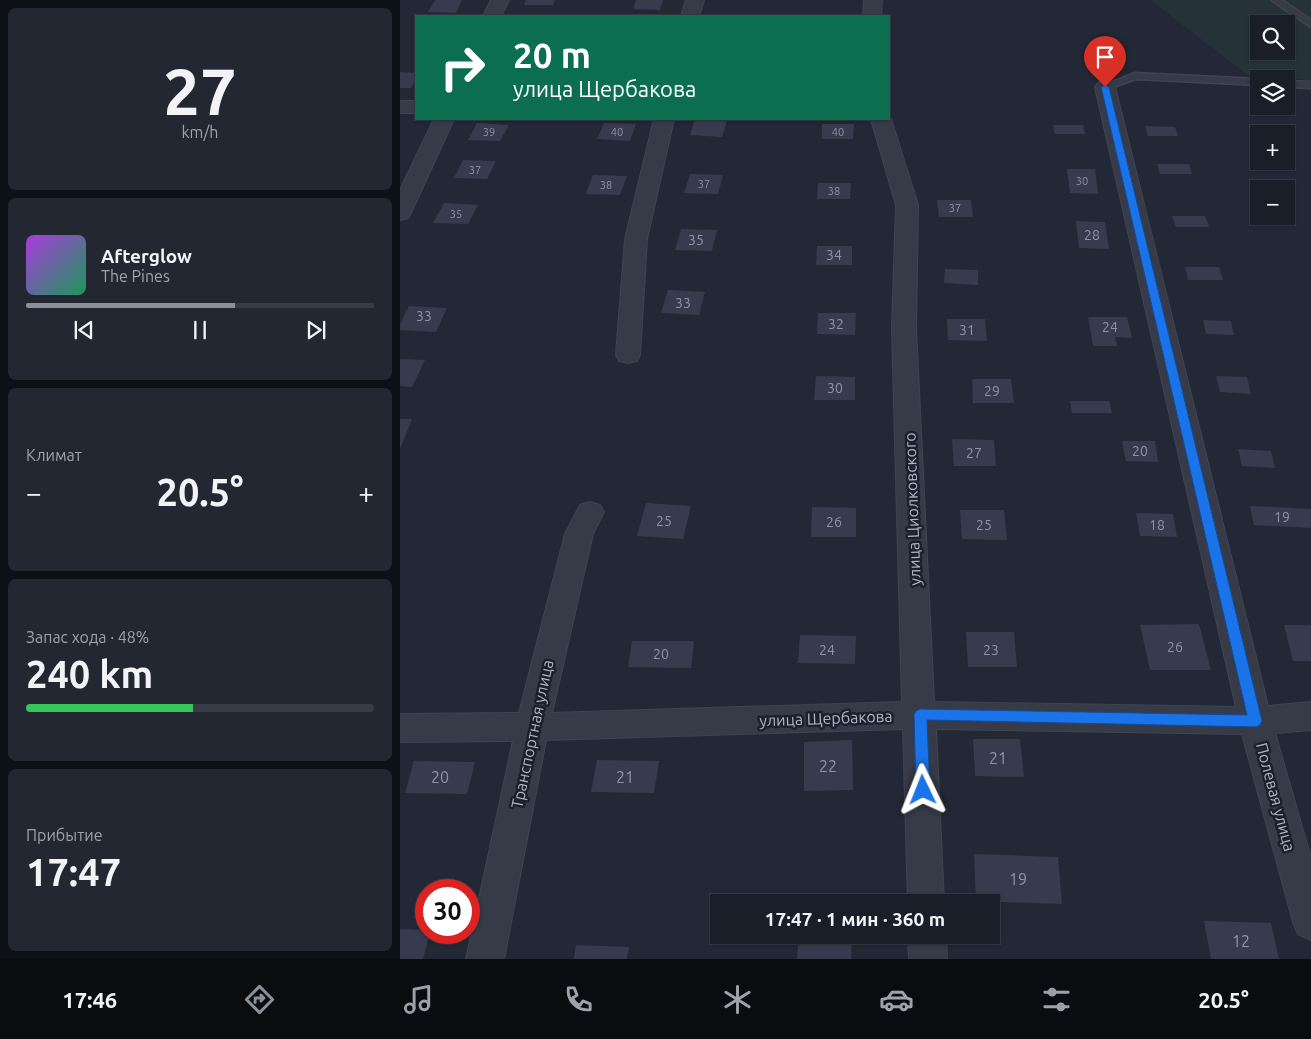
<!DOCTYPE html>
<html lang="ru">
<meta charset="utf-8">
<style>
:root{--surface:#1a1e29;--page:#232731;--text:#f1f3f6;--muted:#9fa2a8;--line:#383c46;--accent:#8c9099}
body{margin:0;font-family:Ubuntu,sans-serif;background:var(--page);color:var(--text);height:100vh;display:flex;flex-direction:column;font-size:19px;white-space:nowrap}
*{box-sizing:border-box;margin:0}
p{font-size:16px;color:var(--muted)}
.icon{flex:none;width:28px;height:28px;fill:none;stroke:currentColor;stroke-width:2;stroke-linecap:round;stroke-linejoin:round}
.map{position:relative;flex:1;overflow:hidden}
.drawer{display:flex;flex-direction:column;gap:8px;padding:8px;background:#0e1017;width:400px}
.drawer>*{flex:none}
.guide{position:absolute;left:15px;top:15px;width:475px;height:105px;border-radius:0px;box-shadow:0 1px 4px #0004,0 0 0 1px var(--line);background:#0b6e4f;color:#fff;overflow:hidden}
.buttons{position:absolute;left:850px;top:15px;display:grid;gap:10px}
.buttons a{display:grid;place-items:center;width:45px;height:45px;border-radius:0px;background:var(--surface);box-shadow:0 1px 4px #0004,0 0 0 1px var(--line);font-size:25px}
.speed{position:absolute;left:15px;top:879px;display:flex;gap:10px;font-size:25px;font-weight:700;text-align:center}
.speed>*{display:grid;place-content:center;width:65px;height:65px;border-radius:50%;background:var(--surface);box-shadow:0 1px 4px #0004,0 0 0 1px var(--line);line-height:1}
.speed .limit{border:8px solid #d22;background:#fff;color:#111}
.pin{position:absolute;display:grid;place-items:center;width:42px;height:42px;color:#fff;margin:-51px -21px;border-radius:50% 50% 50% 0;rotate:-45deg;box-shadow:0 0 5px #0007}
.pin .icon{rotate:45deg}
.me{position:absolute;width:55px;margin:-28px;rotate:358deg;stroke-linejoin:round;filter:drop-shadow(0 0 4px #0008)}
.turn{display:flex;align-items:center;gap:18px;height:105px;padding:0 15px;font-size:22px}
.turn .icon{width:65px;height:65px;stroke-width:2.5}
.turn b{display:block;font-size:35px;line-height:42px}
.big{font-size:38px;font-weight:700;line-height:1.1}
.drawer .card{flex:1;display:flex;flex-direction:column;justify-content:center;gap:8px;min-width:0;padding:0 18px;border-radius:8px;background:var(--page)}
.drawer .dial{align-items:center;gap:0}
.dial b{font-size:65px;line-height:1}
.song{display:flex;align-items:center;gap:15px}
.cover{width:60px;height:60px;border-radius:8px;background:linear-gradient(135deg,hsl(280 70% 55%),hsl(150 70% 35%))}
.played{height:5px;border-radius:2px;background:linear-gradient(90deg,var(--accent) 60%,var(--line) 60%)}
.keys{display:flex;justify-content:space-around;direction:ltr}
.heat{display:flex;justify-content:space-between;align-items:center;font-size:28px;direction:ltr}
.charge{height:8px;border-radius:4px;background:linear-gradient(90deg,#34c759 48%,var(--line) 0)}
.trip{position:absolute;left:310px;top:894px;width:290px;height:50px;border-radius:0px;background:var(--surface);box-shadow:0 1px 4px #0004,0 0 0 1px var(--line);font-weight:700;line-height:50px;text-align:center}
.dock{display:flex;height:80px;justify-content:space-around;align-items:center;background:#0a0c10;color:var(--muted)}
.dock .icon{width:35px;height:35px}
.dock .current{color:var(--accent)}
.dock b{font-size:22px;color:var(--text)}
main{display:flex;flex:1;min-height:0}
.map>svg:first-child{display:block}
.green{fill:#253339;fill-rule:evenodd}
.building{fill:#363c4e}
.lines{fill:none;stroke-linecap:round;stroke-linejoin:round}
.lane-casing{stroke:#404451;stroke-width:3}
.street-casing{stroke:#404451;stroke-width:2}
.lane{fill:#373b48;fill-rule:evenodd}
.street{fill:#373b48;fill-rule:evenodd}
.route{fill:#1a73e8;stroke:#114b97}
.labels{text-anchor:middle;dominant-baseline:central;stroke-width:5;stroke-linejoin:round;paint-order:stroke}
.far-number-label{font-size:11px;fill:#9095a4}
.number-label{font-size:14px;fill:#9095a4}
.street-label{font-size:16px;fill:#b1b5c4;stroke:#1c202d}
.near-number-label{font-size:16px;fill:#9095a4}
</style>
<main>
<section class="drawer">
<div class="card dial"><b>27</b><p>km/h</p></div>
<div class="card">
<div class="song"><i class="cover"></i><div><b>Afterglow</b><p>The Pines</p></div></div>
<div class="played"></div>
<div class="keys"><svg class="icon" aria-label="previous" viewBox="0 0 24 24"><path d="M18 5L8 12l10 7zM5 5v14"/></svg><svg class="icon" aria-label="pause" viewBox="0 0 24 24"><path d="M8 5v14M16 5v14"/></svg><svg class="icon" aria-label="next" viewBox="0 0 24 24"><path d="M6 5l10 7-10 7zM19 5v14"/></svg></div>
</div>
<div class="card"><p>Климат</p>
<div class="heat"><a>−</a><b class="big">20.5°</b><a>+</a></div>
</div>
<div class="card"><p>Запас хода · 48%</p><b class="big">240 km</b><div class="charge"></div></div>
<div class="card"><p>Прибытие</p><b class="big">17:47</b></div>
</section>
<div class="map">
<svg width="911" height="959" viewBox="0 0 911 959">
<rect width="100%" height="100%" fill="#232837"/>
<path class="green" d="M 750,0 L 911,0 L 911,80 L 849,76 ZM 859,24 L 886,24 L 886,51 L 859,51 Z"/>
<g class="building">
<polygon points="35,0 62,0 56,13 28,12"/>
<polygon points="126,0 155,0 153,5 124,5"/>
<polygon points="236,0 263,0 260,10 233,9"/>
<polygon points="0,72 16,73 16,79 11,88 0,88"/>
<polygon points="295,119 327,120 322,137 290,135"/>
<polygon points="77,123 109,125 100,141 68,140"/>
<polygon points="204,123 236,124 230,141 197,139"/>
<polygon points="422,124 454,124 453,139 422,139"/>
<polygon points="653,125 683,125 685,134 655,134"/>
<polygon points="745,126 775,127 778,136 748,136"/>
<polygon points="63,160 96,161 87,179 54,178"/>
<polygon points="757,164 789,164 792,174 760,174"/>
<polygon points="667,169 695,169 698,194 670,193"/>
<polygon points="290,174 323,175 318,194 284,193"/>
<polygon points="193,175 227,176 220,195 186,194"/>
<polygon points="418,183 451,183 450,199 417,199"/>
<polygon points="537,200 571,200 573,217 539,217"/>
<polygon points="44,203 78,205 68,224 33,223"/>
<polygon points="772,216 805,216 809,227 776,227"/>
<polygon points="676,221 705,222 709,249 679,248"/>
<polygon points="281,229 317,230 312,251 275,250"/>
<polygon points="417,246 452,246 452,265 416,265"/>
<polygon points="785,267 819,267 823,280 788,280"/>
<polygon points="545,269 578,270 578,285 544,283"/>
<polygon points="268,290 305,292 299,315 261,313"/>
<polygon points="9,306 47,308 36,332 0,330 0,325"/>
<polygon points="418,313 456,313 455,335 417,334"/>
<polygon points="688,317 727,317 732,338 715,337 717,346 693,346"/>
<polygon points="547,319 585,319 587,341 548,340"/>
<polygon points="803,320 831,321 834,335 806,334"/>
<polygon points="0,359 25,360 12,387 0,386"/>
<polygon points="416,376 455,377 455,400 414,400"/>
<polygon points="816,376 847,377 851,394 820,392"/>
<polygon points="572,379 611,379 614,403 573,403"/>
<polygon points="670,401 709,401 712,413 672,413"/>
<polygon points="0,419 12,419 0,449"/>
<polygon points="552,439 594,440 596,466 554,466"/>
<polygon points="722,441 755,441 758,462 726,461"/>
<polygon points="838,449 871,451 875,468 842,466"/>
<polygon points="246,503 291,506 283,539 237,536"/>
<polygon points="850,506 911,509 911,528 854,525"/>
<polygon points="412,507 456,508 456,537 411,537"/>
<polygon points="560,510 604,510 607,540 562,539"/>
<polygon points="736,513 773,514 777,537 740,536"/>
<polygon points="799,624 811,670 750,670 740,625"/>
<polygon points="884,625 911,625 911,661 893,661"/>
<polygon points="566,632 614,632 617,667 568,667"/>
<polygon points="400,635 456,636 455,664 398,663"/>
<polygon points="232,641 294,641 291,668 228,667"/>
<polygon points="573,739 620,739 624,777 575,776"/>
<polygon points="452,740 453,790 404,791 404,742"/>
<polygon points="197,760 259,761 254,793 191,792"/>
<polygon points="14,761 75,762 67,794 5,793"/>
<polygon points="574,854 658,857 662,904 576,901"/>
<polygon points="804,921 871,923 879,959 811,959"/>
<polygon points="0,929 26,930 26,932 30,932 23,959 0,959"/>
<polygon points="399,935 452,935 451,959 397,959"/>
<polygon points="176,945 229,947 227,959 174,959"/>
</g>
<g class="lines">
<g class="lane-casing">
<g id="lane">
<polygon points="871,0 882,0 911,20 911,27"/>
<polygon points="735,73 859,79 859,85 736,79 705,90 700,87"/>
<polygon points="886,81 911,82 911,88 886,87"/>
</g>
</g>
<g class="street-casing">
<g id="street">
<polygon points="91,0 109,0 101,16 83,16"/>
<polygon points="286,0 304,0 299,16 281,16"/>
<polygon points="464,0 482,0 481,16 463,16"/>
<polygon points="705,81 712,83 715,87 868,706 911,702 911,730 875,733 911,858 911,940 898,934 893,922 842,734 536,729 544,902 508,902 503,729 146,740 104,959 66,959 113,741 0,742 0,714 119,713 165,534 180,505 190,502 200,505 204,512 193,534 152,713 502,702 492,328 496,205 471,119 489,119 489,116 491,119 518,205 516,328 534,702 836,707 695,87 698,83"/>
<rect x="0" y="101" width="16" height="12"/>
<polygon points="34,119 54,119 11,213 8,218 0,220 0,190"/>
<polygon points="254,119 274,119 247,239 240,355 237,361 228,363 219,361 216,355 225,239"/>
<polygon points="508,935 546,935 547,959 509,959"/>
</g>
</g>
<use href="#lane" class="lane"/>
<use href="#street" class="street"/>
</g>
<polygon class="route" points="705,85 709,87 862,721 860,725 856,727 527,720 530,790 528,794 523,796 518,794 516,790 514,714 516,711 520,709 847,715 701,87"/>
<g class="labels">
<g class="far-number-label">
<text x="89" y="132">39</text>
<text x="217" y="132">40</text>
<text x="438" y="132">40</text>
<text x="75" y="170">37</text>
<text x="682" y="181">30</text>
<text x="304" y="184">37</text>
<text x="206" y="185">38</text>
<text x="434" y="191">38</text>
<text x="555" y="208">37</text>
<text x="56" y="214">35</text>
</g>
<g class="number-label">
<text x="692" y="235">28</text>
<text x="296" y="240">35</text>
<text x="434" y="255">34</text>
<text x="283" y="303">33</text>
<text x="24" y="316">33</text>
<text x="436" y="324">32</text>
<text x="710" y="327">24</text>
<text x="567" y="330">31</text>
<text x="435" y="388">30</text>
<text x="592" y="391">29</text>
<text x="740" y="451">20</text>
<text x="574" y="453">27</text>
<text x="882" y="517">19</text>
<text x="264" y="521">25</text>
<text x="434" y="522">26</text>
<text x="584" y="525">25</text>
<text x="757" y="525">18</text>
<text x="775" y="647">26</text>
<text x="427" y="650">24</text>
<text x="591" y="650">23</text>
<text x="261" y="654">20</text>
</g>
<g class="street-label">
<text transform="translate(512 509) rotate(-92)">улица Циолковского</text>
<text transform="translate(426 718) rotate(-2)">улица Щербакова</text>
<text transform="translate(132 734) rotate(-78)">Транспортная улица</text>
<text transform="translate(876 797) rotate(75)">Полевая улица</text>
</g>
<g class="near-number-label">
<text x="598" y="758">21</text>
<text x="428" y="766">22</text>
<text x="40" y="777">20</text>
<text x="225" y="777">21</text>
<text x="618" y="879">19</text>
<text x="841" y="941">12</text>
</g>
</g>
</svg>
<div class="buttons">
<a><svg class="icon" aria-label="search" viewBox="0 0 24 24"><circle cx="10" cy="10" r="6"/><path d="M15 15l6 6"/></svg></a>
<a><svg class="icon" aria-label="layers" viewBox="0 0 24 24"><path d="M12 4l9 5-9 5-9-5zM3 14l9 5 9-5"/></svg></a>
<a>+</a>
<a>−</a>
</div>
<div class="speed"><div class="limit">30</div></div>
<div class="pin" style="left:705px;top:87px;background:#d93025"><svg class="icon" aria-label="arrive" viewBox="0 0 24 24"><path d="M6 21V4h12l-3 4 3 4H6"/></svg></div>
<svg class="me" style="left:523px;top:790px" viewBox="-20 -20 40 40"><path d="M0-17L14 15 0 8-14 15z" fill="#1a73e8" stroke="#fff" stroke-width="4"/></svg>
<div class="trip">17:47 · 1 мин · 360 m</div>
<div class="guide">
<div class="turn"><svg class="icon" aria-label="right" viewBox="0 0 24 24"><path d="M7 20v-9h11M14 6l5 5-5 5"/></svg><div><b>20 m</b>улица Щербакова</div></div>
</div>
</div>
</main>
<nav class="dock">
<b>17:46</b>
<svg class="icon current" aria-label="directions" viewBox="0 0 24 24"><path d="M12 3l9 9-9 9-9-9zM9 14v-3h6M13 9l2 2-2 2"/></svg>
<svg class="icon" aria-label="music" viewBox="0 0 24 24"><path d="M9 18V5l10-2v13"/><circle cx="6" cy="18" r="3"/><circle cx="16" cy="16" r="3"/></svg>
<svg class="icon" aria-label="phone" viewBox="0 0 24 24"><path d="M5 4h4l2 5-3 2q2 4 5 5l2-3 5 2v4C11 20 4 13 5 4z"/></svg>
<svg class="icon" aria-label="climate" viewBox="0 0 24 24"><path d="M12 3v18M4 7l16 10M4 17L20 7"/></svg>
<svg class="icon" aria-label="car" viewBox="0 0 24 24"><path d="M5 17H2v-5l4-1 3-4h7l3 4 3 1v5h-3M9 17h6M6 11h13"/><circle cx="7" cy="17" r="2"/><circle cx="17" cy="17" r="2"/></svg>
<svg class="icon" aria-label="filters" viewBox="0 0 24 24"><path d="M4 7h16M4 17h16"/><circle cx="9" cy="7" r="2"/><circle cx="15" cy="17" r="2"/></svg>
<b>20.5°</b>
</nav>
